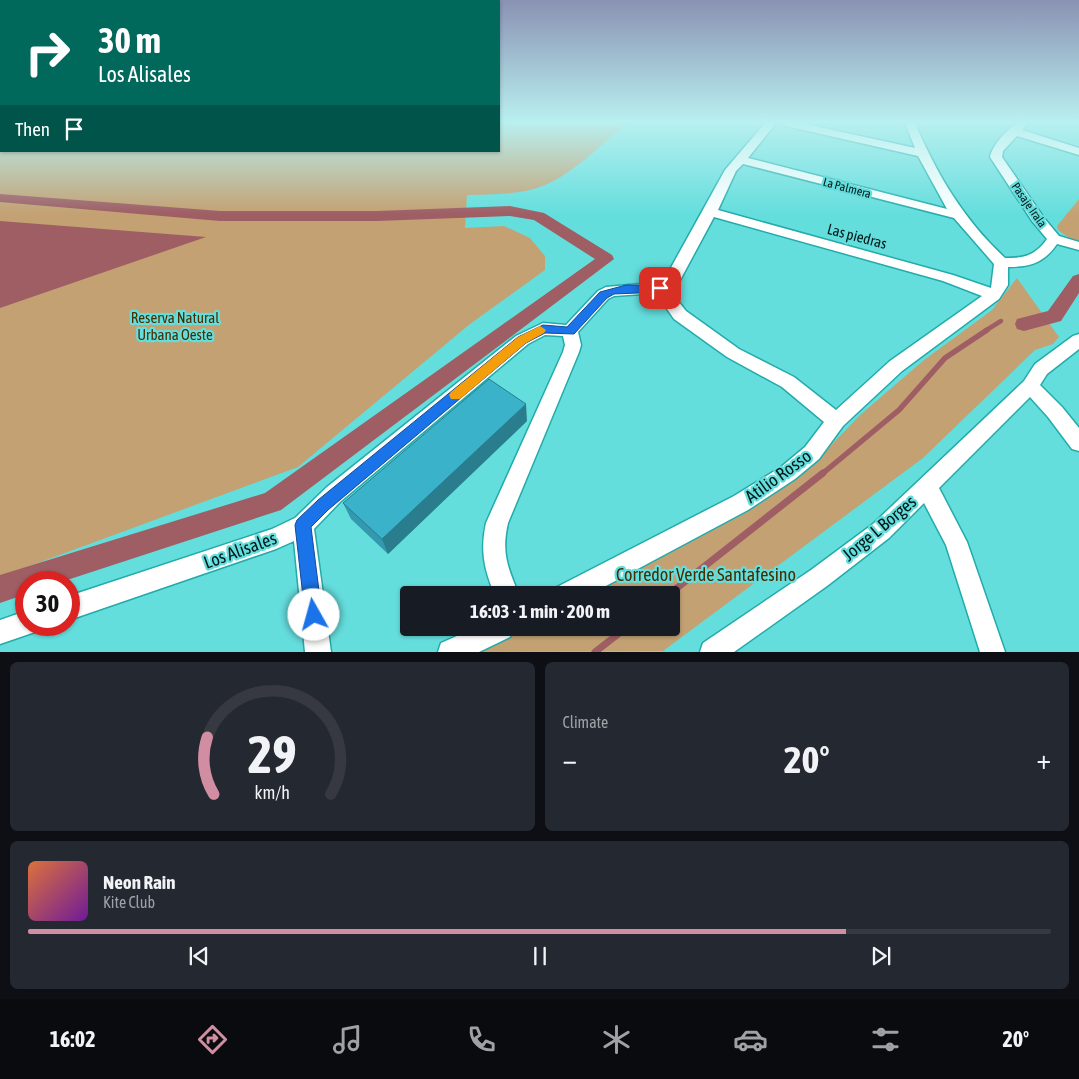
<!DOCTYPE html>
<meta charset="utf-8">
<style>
:root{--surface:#171b24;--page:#242831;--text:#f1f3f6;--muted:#9ea1a6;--line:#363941;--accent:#d18ea2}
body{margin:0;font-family:"Asap Condensed",sans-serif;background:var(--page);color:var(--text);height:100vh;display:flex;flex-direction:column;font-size:19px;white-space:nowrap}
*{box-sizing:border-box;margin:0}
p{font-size:16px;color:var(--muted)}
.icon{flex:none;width:28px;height:28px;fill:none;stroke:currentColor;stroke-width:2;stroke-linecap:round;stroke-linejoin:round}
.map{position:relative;height:652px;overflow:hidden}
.details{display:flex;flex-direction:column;gap:10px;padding:10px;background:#0d0f14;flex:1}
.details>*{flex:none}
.guide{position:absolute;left:0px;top:0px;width:500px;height:152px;box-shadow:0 1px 4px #0004;background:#00695c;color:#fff;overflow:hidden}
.speed{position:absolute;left:15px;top:571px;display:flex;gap:10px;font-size:25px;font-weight:700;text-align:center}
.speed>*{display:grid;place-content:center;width:65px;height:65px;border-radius:50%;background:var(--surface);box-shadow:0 1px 4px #0004;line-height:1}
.speed .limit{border:8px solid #d22;background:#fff;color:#111}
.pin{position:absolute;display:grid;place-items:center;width:42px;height:42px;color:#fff;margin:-21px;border-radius:10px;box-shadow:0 2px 8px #0006}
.me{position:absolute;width:55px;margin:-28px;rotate:353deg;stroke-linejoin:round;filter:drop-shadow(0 0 4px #0008)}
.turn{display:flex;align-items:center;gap:18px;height:105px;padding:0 15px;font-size:22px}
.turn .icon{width:65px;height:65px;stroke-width:2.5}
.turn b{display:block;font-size:35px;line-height:42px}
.then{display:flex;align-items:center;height:48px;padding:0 15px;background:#0003;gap:10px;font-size:19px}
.big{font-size:38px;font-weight:700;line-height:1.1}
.details .tile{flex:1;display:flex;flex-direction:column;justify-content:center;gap:8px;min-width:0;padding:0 18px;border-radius:8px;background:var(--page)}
.details .dial{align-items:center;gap:0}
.dial svg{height:130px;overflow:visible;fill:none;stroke:var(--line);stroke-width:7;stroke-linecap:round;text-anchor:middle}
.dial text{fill:var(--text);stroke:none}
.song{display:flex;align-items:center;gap:15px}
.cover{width:60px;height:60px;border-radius:8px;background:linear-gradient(135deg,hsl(20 70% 55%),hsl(280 70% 35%))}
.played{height:5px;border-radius:2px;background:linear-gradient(90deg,var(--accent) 80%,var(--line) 80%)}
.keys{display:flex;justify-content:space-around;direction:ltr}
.heat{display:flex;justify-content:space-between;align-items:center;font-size:28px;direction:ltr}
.details .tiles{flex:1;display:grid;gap:10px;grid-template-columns:1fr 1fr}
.tile:last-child{grid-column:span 2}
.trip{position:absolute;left:400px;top:586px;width:280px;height:50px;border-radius:5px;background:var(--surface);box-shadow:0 1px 4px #0004;font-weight:700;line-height:50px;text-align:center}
.tab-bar{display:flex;height:80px;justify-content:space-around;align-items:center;background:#090b0e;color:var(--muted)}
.tab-bar .icon{width:35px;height:35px}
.tab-bar .on{color:var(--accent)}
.tab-bar b{font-size:22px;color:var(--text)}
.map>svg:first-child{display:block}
.green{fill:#c3a173}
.water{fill:#9e5e64}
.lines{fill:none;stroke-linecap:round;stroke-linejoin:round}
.stream-far2{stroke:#9e5e64;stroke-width:4.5}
.stream-far1{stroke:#9e5e64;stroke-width:5.5}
.stream{stroke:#9e5e64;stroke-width:7}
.canal{fill:#9e5e64;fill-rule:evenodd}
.street-casing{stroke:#23abab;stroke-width:3}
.street{fill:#fff;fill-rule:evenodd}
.wall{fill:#3299ae}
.shaded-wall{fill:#297d8d}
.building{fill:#3ab2ca;stroke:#297d8d}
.route{fill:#1a73e8;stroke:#114b97}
.slow{fill:#f59e0b}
.labels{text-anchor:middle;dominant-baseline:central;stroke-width:4.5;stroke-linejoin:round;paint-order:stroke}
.far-street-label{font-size:12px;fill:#001818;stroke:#64dedd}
.street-label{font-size:15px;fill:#001818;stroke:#64dedd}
.park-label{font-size:15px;fill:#472c00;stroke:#64dedd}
.near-street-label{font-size:18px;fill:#001818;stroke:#64dedd}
.near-park-label{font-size:18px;fill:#472c00;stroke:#64dedd}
</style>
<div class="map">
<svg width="1079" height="652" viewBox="0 0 1079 652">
<rect width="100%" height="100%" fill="#64dedd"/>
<g class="green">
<path d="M 0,123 L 1,151 L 499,151 L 499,123 L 627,123 C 601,145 569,178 537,188 C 515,195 490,194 467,195 L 465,228 L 504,226 L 530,238 L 545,256 L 545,270 L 470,324 L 298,467 L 0,577 Z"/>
<polygon points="1079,199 1079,241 1069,238 1058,230 1057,226"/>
<polygon points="1017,278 1059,337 1053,344 1035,350 923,458 663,651 470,652 518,628 671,628 671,595 582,595 747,512 814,463 860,415 924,360 992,310"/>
</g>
<polygon class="water" points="0,221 206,237 0,308"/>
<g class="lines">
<polyline class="stream-far2" points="985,331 1001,321"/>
<polyline class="stream-far1" points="822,474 899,410 945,358 987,330"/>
<g class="stream">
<polyline points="668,595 823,473"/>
<polyline points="595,652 626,628"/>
</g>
<g class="canal">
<polygon points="0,194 220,211 377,211 510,206 544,213 612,255 614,259 281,510 61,582 26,582 26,594 0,603 0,575 265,493 595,259 534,220 510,216 377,221 220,221 0,202"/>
<polygon points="1079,274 1079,293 1061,321 1024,331 1017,329 1015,324 1017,319 1048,311 1073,276"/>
</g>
<g class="street-casing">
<g id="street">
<path d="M 765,123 L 776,123 L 748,158 L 947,209 L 918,156 L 786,126 L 781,123 L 801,123 L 915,148 L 905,123 L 915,123 C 937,175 964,220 1005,258 C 1024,258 1035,256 1047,239 L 1032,221 L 990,157 C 992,146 1006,130 1016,124 C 1019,122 1024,123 1028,123 L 1022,130 L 1079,148 L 1079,155 L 1017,136 L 1003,151 L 1002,157 L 1044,218 L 1059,236 L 1079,242 L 1079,250 L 1057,244 C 1044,263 1030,267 1008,267 L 1008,285 L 999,299 L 902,371 L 843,426 L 819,459 L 795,479 L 748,510 L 589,595 L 553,595 L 557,587 L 734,496 L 781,467 L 805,447 L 824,422 L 782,387 L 727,357 L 674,319 L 656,293 L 614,296 L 608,299 L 578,332 L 581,345 L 579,352 L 508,523 C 501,553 508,568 519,595 L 495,595 C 484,570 480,550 486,523 L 563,352 L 565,345 L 563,336 L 545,335 L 528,344 L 341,501 L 314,529 L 331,652 L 305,652 L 294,541 L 276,549 L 69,620 L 69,596 L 272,529 L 295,518 L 327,487 L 516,336 L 543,323 L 566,325 L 598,291 L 606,287 L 663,282 L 725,170 ZM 743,164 L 954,218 L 994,264 L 991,288 L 953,275 L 718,210 L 736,171 ZM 714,217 L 943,281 L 982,296 L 890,361 L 836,410 L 794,377 L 739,349 L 686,311 L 670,291 L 678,284 Z"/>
<polygon points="1079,334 1079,349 1047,374 1040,385 1062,407 1079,428 1079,451 1072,449 1048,417 1030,397 939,488 967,542 1005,652 980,652 946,545 924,503 889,538 827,586 734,652 700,652 703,643 811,570 873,524 1024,381 1035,364 1073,336"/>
<polygon points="26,611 26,625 37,625 35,632 0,644 0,620"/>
<polygon points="475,628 513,628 510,637 479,652 438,652 441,643"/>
</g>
</g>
<use href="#street" class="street"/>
</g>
<polygon class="wall" points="527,421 388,554 351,519 343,503"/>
<polygon class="shaded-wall" points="526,404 527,421 388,554 382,539"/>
<polygon class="building" points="489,379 526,404 382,539 343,503"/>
<linearGradient id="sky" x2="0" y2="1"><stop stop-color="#8a92b3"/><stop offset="0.57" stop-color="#b9f0f0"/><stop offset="1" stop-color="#b9f0f0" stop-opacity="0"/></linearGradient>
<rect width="1079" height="214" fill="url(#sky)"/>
<polygon class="route" points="626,285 660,285 665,288 660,292 614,294 607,298 574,334 545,333 526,343 328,510 311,527 322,615 320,621 314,624 308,621 305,615 295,525 297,520 318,500 518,337 543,325 567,327 600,292"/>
<polygon class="slow" points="540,326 546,330 544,333 526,343 460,399 451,399 449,395 451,392 518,337"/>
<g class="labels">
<g class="far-street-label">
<text transform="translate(847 188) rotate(15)">La Palmera</text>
<text transform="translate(1029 205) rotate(55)">Pasaje Irala</text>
</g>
<g class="street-label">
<text transform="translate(857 236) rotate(15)">Las piedras</text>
</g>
<g class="park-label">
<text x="175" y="317">Reserva Natural<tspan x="175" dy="17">Urbana Oeste</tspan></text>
</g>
<g class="near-street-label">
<text transform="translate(778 476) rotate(-36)">Atilio Rosso</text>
<text transform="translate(879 528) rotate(-40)">Jorge L Borges</text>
<text transform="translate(240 550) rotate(-20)">Los Alisales</text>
</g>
<g class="near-park-label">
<text x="706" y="574">Corredor Verde Santafesino</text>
</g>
</g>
</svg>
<div class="speed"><div class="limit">30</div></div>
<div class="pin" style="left:660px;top:288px;background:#d93025"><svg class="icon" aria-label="arrive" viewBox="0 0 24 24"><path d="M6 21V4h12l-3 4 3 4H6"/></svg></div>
<svg class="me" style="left:314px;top:615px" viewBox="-20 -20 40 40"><circle r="19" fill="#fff"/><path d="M0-13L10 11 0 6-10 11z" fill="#1a73e8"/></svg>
<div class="trip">16:03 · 1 min · 200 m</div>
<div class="guide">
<div class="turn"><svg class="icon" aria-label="right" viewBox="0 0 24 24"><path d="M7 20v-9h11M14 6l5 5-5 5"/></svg><div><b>30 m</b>Los Alisales</div></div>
<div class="then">Then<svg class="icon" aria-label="arrive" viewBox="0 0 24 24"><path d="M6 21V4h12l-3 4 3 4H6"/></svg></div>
</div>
</div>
<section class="details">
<div class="tiles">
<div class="tile dial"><svg viewBox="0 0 100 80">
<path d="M14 69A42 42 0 1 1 86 69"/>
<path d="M14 69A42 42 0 0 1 10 34" stroke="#d18ea2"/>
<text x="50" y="56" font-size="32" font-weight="700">29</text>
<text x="50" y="72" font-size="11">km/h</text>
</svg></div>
<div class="tile"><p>Climate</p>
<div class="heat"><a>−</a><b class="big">20°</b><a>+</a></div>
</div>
<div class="tile">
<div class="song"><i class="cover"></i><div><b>Neon Rain</b><p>Kite Club</p></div></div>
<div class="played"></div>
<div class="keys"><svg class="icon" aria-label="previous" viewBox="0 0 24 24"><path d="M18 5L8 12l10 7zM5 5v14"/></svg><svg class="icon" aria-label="pause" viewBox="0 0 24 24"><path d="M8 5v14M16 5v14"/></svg><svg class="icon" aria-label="next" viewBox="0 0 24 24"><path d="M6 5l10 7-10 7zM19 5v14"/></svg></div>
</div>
</div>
</section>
<nav class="tab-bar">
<b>16:02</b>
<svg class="icon on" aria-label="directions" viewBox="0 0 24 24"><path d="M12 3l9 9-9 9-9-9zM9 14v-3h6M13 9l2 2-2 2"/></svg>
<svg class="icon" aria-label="music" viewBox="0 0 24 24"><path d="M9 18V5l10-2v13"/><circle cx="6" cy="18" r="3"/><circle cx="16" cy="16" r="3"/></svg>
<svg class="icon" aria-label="phone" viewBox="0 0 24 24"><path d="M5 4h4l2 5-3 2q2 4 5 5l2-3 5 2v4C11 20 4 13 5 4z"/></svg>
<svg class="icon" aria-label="climate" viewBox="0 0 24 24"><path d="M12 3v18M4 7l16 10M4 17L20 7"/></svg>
<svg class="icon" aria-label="car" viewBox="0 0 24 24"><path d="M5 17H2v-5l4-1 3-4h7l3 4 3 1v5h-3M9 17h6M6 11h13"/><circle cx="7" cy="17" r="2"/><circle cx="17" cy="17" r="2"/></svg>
<svg class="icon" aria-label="filters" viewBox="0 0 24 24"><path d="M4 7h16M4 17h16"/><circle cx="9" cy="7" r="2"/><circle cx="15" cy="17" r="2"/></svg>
<b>20°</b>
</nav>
